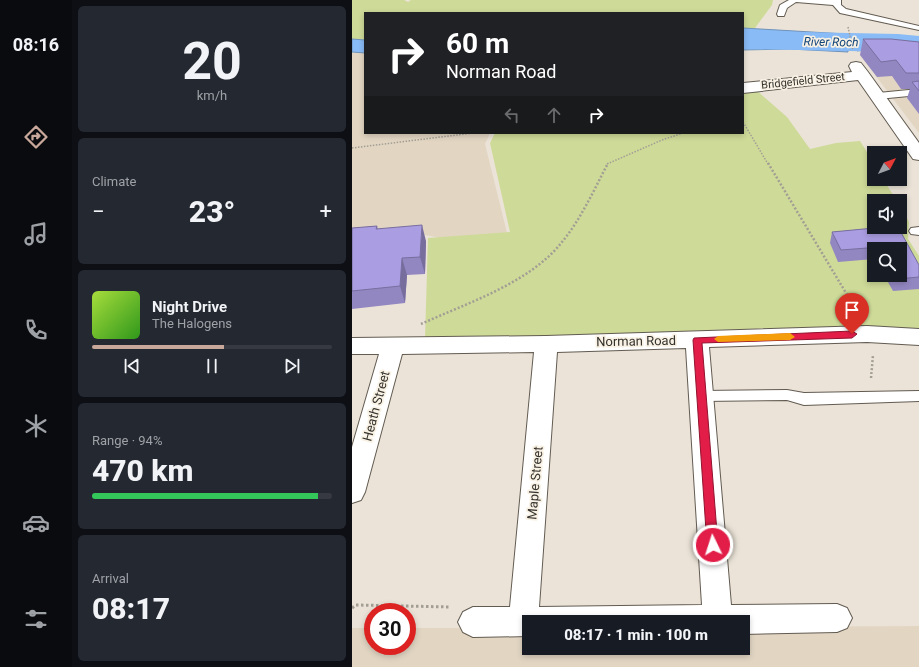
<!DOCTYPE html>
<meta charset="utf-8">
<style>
:root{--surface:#171b24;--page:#242831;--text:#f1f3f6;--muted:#9ea1a6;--line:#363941;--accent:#c7a89a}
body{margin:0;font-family:Roboto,sans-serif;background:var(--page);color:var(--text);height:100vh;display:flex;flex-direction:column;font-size:15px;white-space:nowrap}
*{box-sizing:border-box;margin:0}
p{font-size:13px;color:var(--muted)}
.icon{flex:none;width:22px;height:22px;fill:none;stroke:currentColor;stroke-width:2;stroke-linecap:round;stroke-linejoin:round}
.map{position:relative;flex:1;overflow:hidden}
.details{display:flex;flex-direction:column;gap:6px;padding:6px;background:#0d0f14;width:280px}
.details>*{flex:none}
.hud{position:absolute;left:12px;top:12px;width:380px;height:122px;border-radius:0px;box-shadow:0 2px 6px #0003;background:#202124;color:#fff;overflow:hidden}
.needle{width:26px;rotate:49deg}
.controls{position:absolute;left:515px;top:146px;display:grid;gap:8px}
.controls a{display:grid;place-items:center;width:40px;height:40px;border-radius:0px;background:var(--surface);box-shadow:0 2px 6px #0003;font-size:20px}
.speed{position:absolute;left:12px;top:603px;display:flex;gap:8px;font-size:20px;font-weight:700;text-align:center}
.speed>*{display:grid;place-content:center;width:52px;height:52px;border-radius:50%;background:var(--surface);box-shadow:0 2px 6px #0003;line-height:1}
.speed .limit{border:6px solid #d22;background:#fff;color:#111}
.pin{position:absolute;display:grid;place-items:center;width:34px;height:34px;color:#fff;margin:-41px -17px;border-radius:50% 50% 50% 0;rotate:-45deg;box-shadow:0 0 4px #0007}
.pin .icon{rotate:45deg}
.me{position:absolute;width:44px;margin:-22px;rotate:356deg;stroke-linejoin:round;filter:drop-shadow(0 0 3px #0008)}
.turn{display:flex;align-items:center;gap:14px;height:84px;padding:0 16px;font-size:18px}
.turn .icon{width:52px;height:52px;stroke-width:2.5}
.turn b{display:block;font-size:28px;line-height:34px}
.lanes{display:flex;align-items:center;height:38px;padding:0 16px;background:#0003;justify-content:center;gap:20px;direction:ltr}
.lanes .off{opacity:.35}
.big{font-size:30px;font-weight:800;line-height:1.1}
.details .widget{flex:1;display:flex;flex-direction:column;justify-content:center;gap:6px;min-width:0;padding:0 14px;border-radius:6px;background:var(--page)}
.details .dial{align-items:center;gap:0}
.dial b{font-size:52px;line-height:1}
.song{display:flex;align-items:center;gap:12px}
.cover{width:48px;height:48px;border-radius:6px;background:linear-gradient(135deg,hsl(80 70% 55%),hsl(110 70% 35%))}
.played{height:4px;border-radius:2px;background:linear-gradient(90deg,var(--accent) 55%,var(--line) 55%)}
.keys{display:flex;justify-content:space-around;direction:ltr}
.heat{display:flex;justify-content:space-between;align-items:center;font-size:22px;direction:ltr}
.charge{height:6px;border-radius:3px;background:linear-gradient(90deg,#34c759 94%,var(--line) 0)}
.trip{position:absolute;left:170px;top:615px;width:228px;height:40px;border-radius:0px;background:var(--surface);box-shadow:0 2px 6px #0003;font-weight:800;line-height:40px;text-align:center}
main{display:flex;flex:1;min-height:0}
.tabs{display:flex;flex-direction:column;width:72px;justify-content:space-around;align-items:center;background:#090b0e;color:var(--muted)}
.tabs .icon{width:28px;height:28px}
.tabs .selected{color:var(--accent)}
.tabs b{font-size:18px;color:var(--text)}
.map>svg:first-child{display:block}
.built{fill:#e2d6c3}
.green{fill:#ceda98;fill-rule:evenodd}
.water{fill:#89bbf6;stroke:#7092ba}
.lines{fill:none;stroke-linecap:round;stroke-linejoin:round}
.river{fill:#89bbf6;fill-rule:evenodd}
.lane-casing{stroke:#625b51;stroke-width:2}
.street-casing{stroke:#625b51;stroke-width:2}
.path-far2{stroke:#a39e94;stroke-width:1.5;stroke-dasharray:1.5 1.5;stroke-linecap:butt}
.path-far1{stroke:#a39e94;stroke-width:2.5;stroke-dasharray:2 2;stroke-linecap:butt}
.path{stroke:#a39e94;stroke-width:3;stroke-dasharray:2.5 2.5;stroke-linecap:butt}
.lane{fill:#fff;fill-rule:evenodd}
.street{fill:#fff;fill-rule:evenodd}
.wall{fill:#9387c2}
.shaded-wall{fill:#786e9e}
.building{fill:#ab9de2;stroke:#786e9e}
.route{fill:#e11d48;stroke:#92132f}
.slow{fill:#f59e0b}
.labels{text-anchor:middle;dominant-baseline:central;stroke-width:3.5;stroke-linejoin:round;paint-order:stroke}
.far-street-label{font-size:11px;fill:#34322d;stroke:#f8f1e4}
.far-water-label{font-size:12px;font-style:italic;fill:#12457a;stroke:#f8f1e4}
.street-label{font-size:13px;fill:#34322d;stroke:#f8f1e4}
</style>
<main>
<nav class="tabs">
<b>08:16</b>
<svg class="icon selected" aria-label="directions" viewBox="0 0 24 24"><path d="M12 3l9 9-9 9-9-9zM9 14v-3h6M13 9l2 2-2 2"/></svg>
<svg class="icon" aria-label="music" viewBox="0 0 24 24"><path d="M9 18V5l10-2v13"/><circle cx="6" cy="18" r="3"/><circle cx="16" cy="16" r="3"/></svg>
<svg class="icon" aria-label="phone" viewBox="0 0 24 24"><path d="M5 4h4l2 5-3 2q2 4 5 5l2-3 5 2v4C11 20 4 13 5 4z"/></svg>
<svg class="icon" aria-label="climate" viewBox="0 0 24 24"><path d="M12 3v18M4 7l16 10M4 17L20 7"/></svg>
<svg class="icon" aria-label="car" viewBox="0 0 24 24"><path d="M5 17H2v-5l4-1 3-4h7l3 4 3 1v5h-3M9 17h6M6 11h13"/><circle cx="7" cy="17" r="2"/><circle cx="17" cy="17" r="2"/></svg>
<svg class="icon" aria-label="filters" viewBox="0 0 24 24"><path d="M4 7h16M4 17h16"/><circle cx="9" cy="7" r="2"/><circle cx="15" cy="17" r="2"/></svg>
</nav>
<section class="details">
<div class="widget dial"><b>20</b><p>km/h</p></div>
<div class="widget"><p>Climate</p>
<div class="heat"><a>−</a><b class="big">23°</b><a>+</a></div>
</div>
<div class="widget">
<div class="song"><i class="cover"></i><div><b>Night Drive</b><p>The Halogens</p></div></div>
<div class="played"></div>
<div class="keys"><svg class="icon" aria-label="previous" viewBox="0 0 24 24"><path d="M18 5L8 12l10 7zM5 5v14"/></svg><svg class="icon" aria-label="pause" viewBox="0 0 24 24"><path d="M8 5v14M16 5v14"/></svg><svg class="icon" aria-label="next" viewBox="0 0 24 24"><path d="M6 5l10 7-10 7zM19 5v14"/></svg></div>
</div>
<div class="widget"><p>Range · 94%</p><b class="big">470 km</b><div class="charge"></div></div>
<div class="widget"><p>Arrival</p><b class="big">08:17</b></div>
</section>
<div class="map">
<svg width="567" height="667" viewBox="0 0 567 667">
<rect width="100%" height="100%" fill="#ebe3d7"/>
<g class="built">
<polygon points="0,52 13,53 13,133 138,133 133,144 160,253 64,233 0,237"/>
<polygon points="535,54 567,58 567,133 508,55"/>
<polygon points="567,626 567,667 0,667 0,628 21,628 21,646 55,646 55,628 177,628 177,648 391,648 391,627"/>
</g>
<g class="green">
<polygon points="0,0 52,0 56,2 59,0 421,0 420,5 403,28 391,28 391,13 13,13 13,40 0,39"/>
<path d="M 404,90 L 435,117 L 458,149 L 484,143 L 508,141 L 522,163 L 522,179 L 531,179 L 545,201 L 522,201 L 522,227 L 548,227 L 548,206 L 557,222 L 556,239 L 567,256 L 567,331 C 445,323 322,332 200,337 C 158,339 115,338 73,339 L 76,238 L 158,232 L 138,143 L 143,133 L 391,133 L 391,93 ZM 522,249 L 548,249 L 548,275 L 522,275 Z"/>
</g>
<g class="water">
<polygon points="391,28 494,34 496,52 438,49 391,50"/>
<path d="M 504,35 L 534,35 L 567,38 L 567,54 C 546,51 526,47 505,51 L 503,38 Z"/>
<polygon points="0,39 13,40 13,53 0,52"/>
</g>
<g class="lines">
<polygon class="river" points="391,31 546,34 567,36 567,54 546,52 391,49"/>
<g class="lane-casing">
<g id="lane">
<polygon points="437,0 489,0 489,5 494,9 567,26 567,30 488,13 481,5 444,2 435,8 432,16 426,16 425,14 428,5"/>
<polygon points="567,89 567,95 526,99 521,96 526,93"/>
<polygon points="567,227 567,235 559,234 557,231 559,228"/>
<polygon points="435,390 452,393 567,391 567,401 452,405 435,400 350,401 345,400 343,396 345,392 350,391"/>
</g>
</g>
<g class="street-casing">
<g id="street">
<polygon points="504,62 509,63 516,72 567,143 567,160 561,159 506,80 391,93 391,83 500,72 497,66 499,63"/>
<path d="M 515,326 L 567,329 L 567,345 L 515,342 L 357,347 L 379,605 L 485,604 L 495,608 L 500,618 L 495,628 L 485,632 L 391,634 L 391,622 L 177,622 L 177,636 L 121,637 L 111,632 L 106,622 L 111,612 L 121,607 L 158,607 L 182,352 L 50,354 L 13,492 L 9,500 L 0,503 L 0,447 L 27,354 L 0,354 L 0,338 L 194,336 ZM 334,348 L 350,605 L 187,607 L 205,352 Z"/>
</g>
</g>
<g class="path-far2">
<polyline points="496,27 501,50"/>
<polyline points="391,122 416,164"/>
<polyline points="0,148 121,133"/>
<polyline points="255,164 310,140 331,133"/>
</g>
<g class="path-far1">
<polyline points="416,163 506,313"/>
<path d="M 69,324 C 115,303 178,283 210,242 C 229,219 242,190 256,163"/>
<polyline points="519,378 521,355"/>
</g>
<polyline class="path" points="0,608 4,605 99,607"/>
<use href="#lane" class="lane"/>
<use href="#street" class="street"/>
</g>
<g class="wall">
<polygon points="511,39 567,42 567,114 555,98 558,89 549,89 540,76 525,77 508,55"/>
<polygon points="25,226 26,229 74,241 73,274 55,275 53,303 0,309 0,228"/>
<polygon points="533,227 567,265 567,289 541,291 532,275 548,275 548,249 522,249 522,259 486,262 478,243 480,232"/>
</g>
<g class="shaded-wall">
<polygon points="70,225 74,241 73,274 68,257"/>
<polygon points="50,258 55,275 53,303 48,286"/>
</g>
<g class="building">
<polygon points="511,39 539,39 567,42 567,73 554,73 544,60 529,62"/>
<polygon points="567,81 567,91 560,82"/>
<polygon points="70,225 68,257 50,258 48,286 0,291 0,228 25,226 24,229"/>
<polygon points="533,227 546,227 567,265 567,277 545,279 542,275 548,275 548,249 529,249 528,247 489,250 480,232"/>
</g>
<polygon class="route" points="500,331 505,334 500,338 350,343 366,545 365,549 361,550 357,549 355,545 341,340 342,338"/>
<polygon class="slow" points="438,333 443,337 438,340 366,342 362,339 366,336"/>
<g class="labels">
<g class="far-street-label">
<text transform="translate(451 81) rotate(-6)">Bridgefield Street</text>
</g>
<g class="far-water-label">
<text transform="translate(479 42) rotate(1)">River Roch</text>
</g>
<g class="street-label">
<text transform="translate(284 341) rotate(-1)">Norman Road</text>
<text transform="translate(24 406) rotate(-75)">Heath Street</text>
<text transform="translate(183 483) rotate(-85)">Maple Street</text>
</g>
</g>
</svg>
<div class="controls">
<a><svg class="needle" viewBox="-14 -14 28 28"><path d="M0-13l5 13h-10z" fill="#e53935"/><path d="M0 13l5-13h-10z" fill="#9ea1a6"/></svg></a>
<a><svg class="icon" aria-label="sound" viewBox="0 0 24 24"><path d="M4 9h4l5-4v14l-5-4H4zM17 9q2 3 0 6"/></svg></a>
<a><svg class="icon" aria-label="search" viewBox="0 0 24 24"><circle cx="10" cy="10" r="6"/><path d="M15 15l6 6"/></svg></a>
</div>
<div class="speed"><div class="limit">30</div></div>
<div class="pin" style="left:500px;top:334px;background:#d93025"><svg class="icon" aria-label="arrive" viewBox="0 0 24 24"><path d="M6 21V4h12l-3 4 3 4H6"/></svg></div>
<svg class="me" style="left:361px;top:545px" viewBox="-20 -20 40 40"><circle r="17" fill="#e11d48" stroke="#fff" stroke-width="3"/><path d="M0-11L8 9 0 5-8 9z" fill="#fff"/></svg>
<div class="trip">08:17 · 1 min · 100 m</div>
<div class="hud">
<div class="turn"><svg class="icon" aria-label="right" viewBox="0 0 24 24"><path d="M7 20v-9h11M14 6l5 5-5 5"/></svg><div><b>60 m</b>Norman Road</div></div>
<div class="lanes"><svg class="icon off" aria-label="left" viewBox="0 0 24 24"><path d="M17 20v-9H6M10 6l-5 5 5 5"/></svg><svg class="icon off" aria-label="ahead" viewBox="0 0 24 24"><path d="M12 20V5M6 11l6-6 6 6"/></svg><svg class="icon" aria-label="right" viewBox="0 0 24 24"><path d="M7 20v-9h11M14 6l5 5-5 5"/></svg></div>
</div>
</div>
</main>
